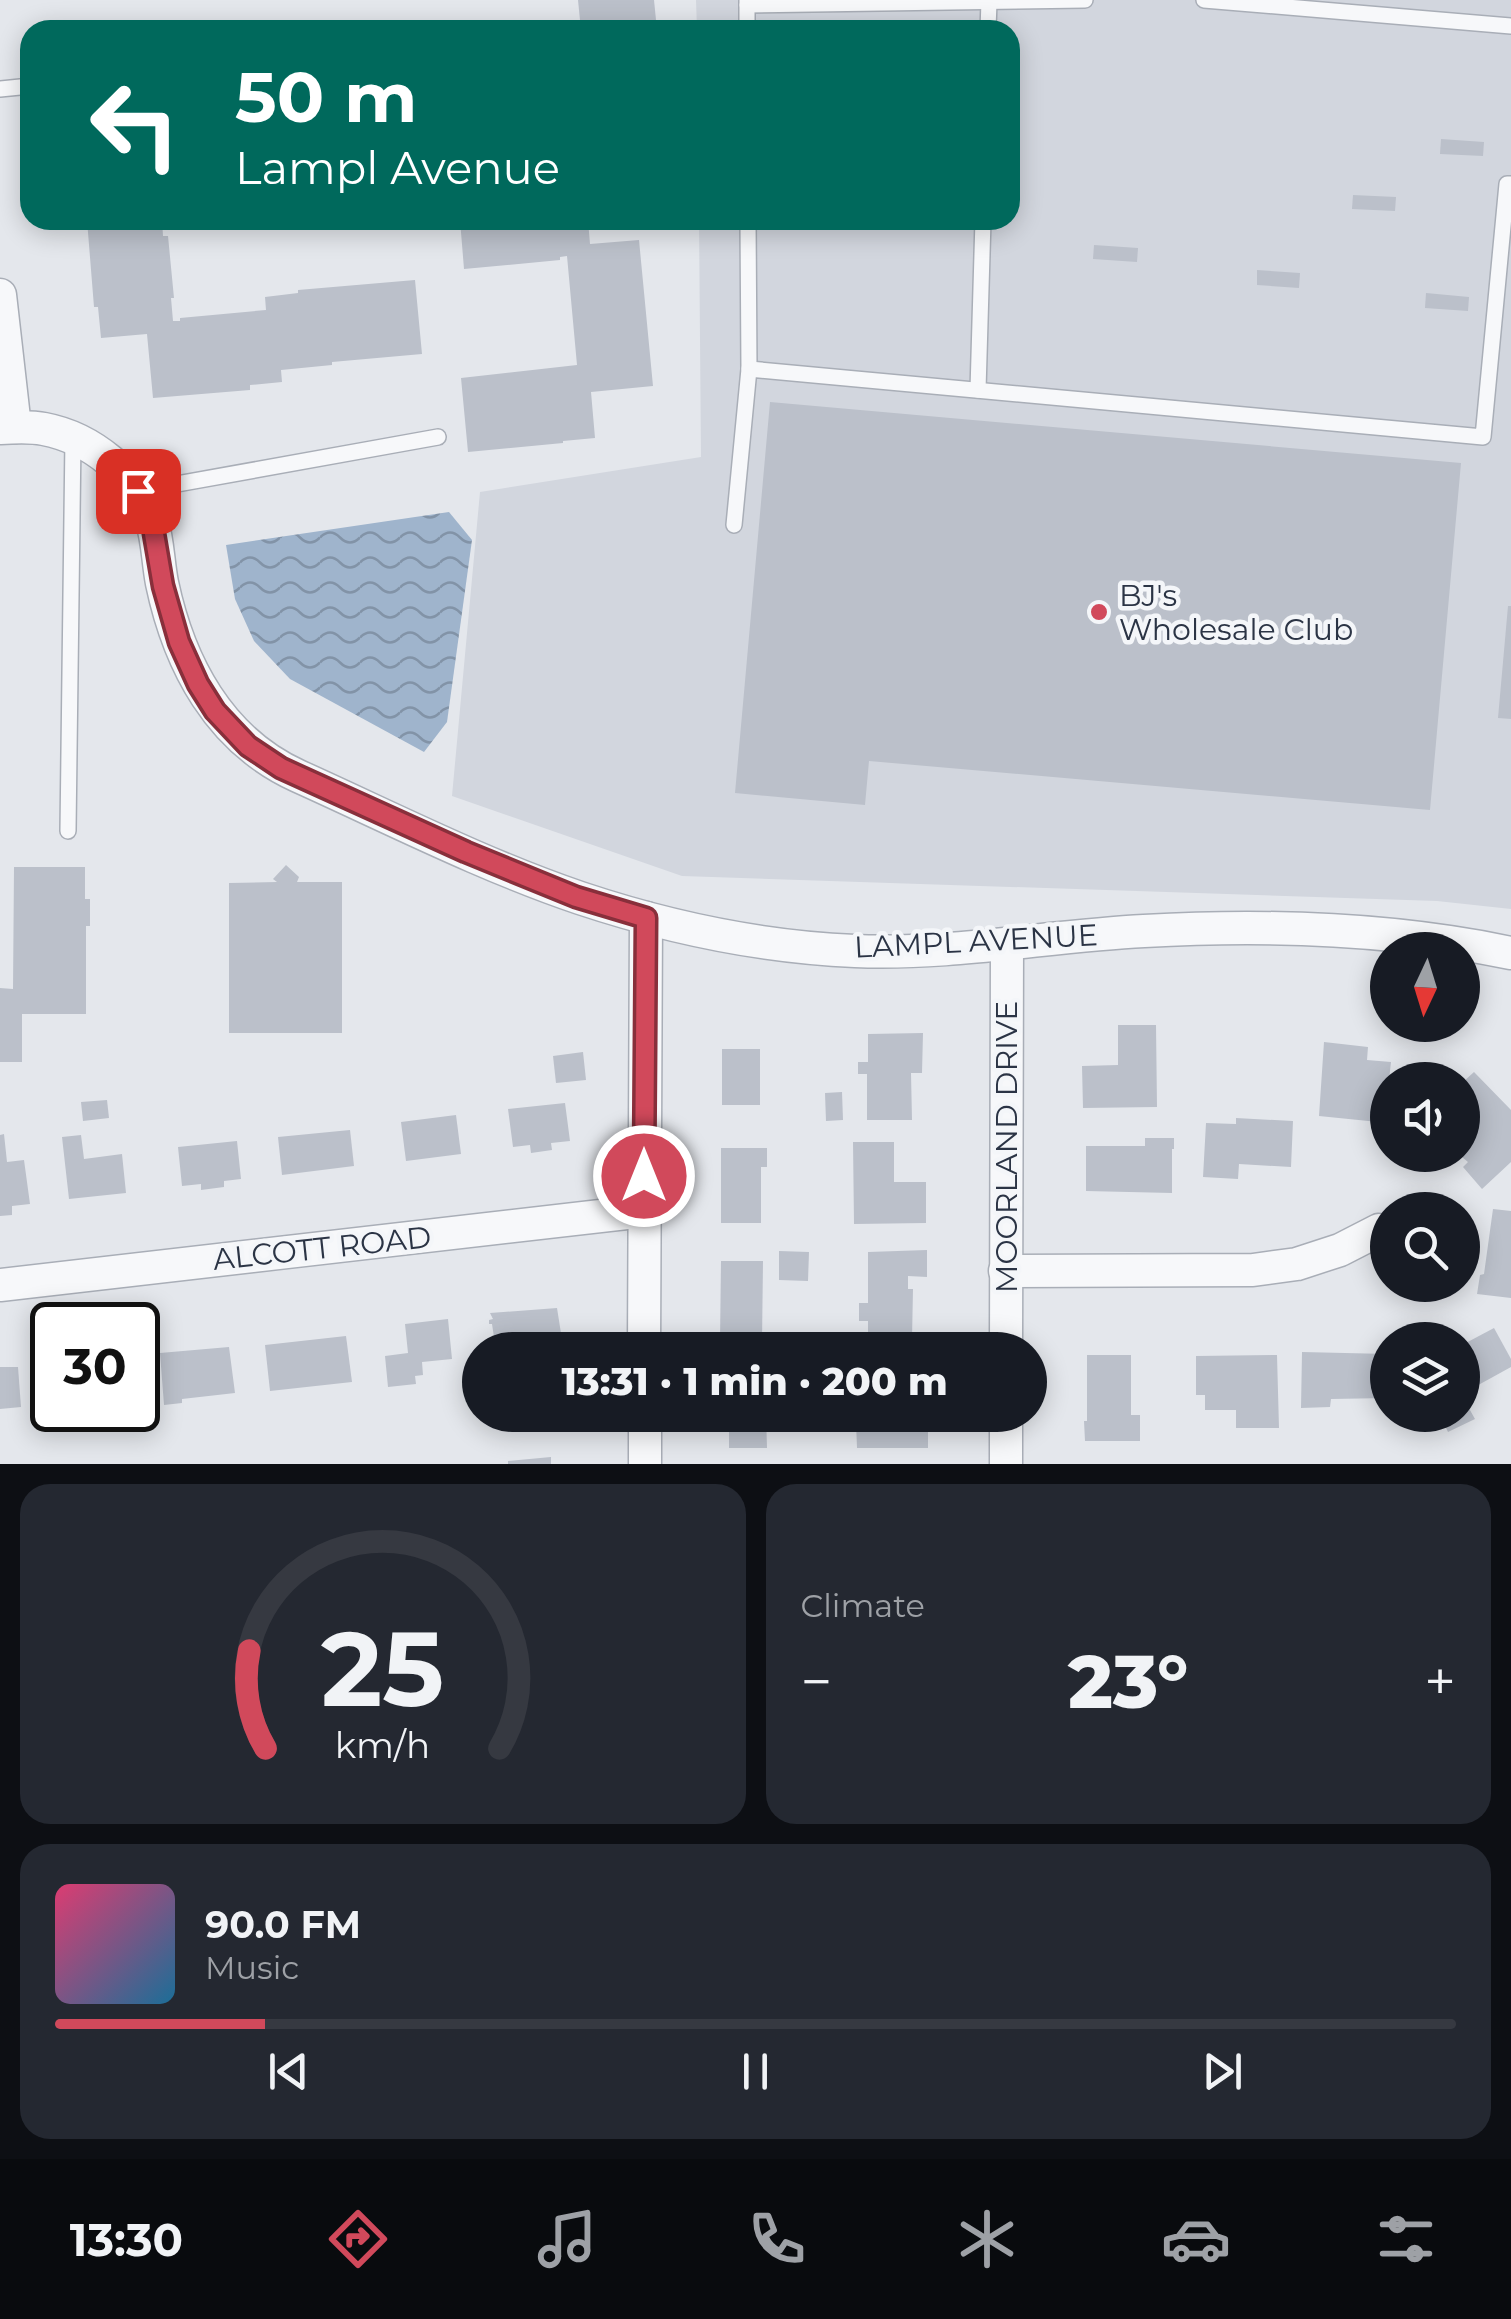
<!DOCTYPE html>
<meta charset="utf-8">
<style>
:root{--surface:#171b24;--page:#242831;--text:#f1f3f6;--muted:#9ea1a6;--line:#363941;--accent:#d1495b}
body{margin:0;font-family:Montserrat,sans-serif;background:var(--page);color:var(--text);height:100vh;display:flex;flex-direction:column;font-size:38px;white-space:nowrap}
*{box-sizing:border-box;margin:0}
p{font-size:32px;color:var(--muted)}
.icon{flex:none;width:55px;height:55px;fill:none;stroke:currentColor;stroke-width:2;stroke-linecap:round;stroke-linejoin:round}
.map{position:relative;height:1464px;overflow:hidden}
.panel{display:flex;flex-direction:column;gap:20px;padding:20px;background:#0d0f14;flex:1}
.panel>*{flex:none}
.guide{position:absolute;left:20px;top:20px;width:1000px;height:210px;border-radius:30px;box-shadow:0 5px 25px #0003;background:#00695c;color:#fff;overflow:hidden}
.needle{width:65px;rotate:184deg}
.buttons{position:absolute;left:1370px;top:932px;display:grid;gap:20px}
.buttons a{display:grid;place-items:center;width:110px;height:110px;border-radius:50%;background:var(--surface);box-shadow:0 5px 25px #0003;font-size:50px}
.speed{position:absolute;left:30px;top:1302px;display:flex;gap:20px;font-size:50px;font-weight:700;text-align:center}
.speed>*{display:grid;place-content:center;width:130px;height:130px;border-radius:50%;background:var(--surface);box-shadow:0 5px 25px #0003;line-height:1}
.speed .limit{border:5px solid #111;border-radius:15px;background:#fff;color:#111}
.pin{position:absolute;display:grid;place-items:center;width:85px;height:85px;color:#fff;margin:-42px;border-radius:20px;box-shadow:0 5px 15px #0006}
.me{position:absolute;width:110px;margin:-55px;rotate:0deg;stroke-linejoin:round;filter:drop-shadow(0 0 8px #0008)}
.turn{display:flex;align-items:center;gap:35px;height:210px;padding:0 50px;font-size:45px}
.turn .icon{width:130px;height:130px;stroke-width:2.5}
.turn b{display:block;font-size:70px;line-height:85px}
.big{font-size:75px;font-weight:800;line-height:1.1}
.panel .widget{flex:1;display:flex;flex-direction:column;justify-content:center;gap:15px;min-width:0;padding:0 35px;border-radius:30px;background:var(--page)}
.panel .dial{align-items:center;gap:0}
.dial svg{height:260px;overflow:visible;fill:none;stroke:var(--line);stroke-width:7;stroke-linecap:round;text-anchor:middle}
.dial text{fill:var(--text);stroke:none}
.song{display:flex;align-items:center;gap:30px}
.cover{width:120px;height:120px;border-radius:15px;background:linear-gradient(135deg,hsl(340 70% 55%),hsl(200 70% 35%))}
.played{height:10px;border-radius:5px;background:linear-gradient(90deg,var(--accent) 15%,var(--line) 15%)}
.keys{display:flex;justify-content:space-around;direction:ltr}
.heat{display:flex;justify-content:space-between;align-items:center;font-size:55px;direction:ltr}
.panel .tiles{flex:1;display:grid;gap:20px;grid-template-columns:1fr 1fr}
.widget:last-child{grid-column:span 2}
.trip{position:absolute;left:462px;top:1332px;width:585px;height:100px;border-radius:50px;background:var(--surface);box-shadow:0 5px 25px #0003;font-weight:800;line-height:100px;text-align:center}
.dock{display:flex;height:160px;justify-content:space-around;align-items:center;background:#090b0e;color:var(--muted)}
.dock .icon{width:70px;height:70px}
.dock .current{color:var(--accent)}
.dock b{font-size:45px;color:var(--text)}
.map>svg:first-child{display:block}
.built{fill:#d2d6de}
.water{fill:url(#water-waves)}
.building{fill:#bbc0ca}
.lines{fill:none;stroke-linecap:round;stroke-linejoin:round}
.service-casing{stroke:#a9aeb7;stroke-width:18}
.minor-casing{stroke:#a9aeb7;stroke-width:35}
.service{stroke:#f7f8fa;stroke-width:15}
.minor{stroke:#f7f8fa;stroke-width:32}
.route-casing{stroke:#882f3b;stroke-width:25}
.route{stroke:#d1495b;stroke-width:18}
.poi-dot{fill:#d1495b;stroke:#f4f6f9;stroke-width:4}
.labels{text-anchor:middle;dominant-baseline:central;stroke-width:9;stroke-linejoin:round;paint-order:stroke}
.poi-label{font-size:30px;fill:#2b3445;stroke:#f4f6f9;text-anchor:start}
.street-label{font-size:30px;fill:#2b3445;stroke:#f4f6f9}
</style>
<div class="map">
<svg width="1511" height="1464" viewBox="0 0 1511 1464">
<defs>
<pattern id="water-waves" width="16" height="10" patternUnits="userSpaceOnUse" patternTransform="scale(2.5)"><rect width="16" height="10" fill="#9fb4cc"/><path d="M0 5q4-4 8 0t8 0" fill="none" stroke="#8293a7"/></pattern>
</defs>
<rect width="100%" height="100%" fill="#e4e7ec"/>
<polygon class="built" points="696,0 1511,0 1511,909 1437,901 682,876 452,796 480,492 701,457 699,220 1010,220 1010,30 697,30"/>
<polygon class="water" points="449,512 472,540 447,722 424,752 290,679 254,641 235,599 226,545"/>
<g class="building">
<polygon points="578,0 654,0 657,30 581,30"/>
<polygon points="1441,139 1484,142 1483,156 1440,154"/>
<polygon points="1353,195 1396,197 1395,211 1352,209"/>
<polygon points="87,220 162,220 163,236 168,236 174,298 171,298 173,321 180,321 180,318 266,310 265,297 298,293 298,290 415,280 422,354 332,362 332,365 281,370 282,382 250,385 250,390 153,398 147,334 101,338 98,307 94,307"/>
<polygon points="460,220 588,220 590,244 639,240 653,386 591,392 595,438 563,441 563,443 468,452 461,378 577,365 567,256 560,257 560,260 464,269"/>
<polygon points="1094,245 1138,248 1137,262 1093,259"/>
<polygon points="1257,270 1300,273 1299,288 1257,285"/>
<polygon points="1426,293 1469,297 1468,311 1425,308"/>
<polygon points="770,402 1461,463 1430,810 869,761 865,805 735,793"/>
<polygon points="1508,606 1511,606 1511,719 1498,718"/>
<polygon points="286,865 299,877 297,882 342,882 342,1033 229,1033 229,883 277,882 273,879"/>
<polygon points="14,867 85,867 85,899 90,899 90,926 86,926 86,1014 22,1014 22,1062 0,1062 0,988 13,989"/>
<polygon points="1118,1025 1156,1025 1157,1107 1083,1108 1082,1066 1118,1065"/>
<polygon points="923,1033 922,1073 911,1073 912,1120 867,1120 867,1074 858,1074 858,1062 868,1062 868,1034"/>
<polygon points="1324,1042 1368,1047 1367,1060 1391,1062 1389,1080 1388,1080 1388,1123 1319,1116"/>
<rect x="722" y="1049" width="38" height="56"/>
<polygon points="583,1052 586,1080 556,1083 553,1056"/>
<polygon points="1474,1072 1511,1110 1511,1162 1482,1189 1463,1167 1468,1162 1462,1157 1462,1083"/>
<polygon points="842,1092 843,1120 826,1121 825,1093"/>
<polygon points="107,1100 109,1118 83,1121 81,1102"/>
<polygon points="565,1103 570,1141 551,1143 552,1150 531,1153 530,1145 513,1147 508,1109"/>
<polygon points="456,1115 461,1154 406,1161 401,1122"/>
<polygon points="1236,1118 1293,1121 1291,1167 1239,1164 1238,1179 1203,1177 1206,1123 1236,1124"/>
<polygon points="350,1130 354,1166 282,1175 278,1137"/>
<polygon points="4,1134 7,1162 24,1160 30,1204 12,1206 12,1215 0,1216 0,1135"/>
<polygon points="81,1135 84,1159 122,1154 126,1193 69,1199 62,1137"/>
<polygon points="1145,1138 1174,1138 1174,1149 1172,1149 1172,1193 1086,1191 1086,1146 1145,1146"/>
<polygon points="237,1141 241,1179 224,1181 224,1187 201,1190 201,1184 182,1186 178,1147"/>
<polygon points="853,1142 894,1142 894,1182 926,1182 926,1223 854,1224"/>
<polygon points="721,1148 767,1148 767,1167 761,1167 761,1223 721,1223"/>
<polygon points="1493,1209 1511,1211 1511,1298 1477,1294 1480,1275 1484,1274"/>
<polygon points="927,1250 927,1277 908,1276 908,1289 913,1289 912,1339 868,1338 868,1321 859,1321 859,1303 868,1303 868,1252"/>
<polygon points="779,1251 809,1252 808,1281 779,1280"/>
<polygon points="721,1261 763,1261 762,1342 720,1342"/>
<polygon points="557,1308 563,1346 551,1348 552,1350 545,1350 545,1348 538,1350 496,1350 492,1324 489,1324 489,1320 493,1319 490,1313"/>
<polygon points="448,1319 452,1359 422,1362 423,1375 415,1376 416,1384 388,1387 385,1356 408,1353 405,1324"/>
<polygon points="1494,1328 1511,1359 1511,1367 1462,1394 1462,1345"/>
<polygon points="346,1336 352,1382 270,1391 265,1345"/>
<polygon points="229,1347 235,1393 182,1399 182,1403 164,1405 160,1353"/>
<polygon points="1302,1352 1388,1354 1388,1398 1331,1399 1330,1407 1301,1408"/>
<polygon points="1087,1355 1131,1355 1131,1415 1140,1415 1140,1441 1085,1441 1084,1421 1087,1421"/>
<polygon points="1277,1355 1279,1428 1236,1428 1236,1410 1205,1410 1205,1395 1196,1395 1196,1356"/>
<polygon points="0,1367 18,1367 21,1407 0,1409"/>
<polygon points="1462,1396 1475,1419 1448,1432 1440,1415 1462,1415"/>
<polygon points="729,1415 766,1415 767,1448 729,1448"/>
<polygon points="883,1415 928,1415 928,1448 857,1448 856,1422 883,1422"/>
<polygon points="551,1457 551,1464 508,1464 508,1461"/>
</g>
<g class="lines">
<g class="service-casing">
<g id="service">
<polyline points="747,0 747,30"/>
<polyline points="1204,0 1511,26"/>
<polyline points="747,5 1085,0"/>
<polyline points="988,30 989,1"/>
<polyline points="0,89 30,86"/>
<polyline points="748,220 749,369"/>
<polyline points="978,390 983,220"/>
<polyline points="138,491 438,437"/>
<polyline points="734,525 749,369 1483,437 1507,184 1511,184"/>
<polyline points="68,831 73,438"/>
</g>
</g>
<g class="minor-casing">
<g id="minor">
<polyline points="0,295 15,427"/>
<path d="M 0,428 C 14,427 30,426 44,429 C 91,438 138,475 152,522 C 158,541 158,563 162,583 C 179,664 219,740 298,776 C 389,817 485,866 580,898 C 667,927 762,947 855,951 C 952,955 1048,936 1144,931 C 1266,924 1391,928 1511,953"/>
<polyline points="1005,1271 1253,1270 1297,1264 1340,1250 1379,1230"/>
<polyline points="0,1285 644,1211"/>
<polyline points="644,1350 646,918"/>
<polyline points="1006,1350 1007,944"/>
<polyline points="645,1415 645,1464"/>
<polyline points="1006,1415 1006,1464"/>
</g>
</g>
<use href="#service" class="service"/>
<use href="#minor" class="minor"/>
</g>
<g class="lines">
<g class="route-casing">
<polyline id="route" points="138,491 152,522 163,586 179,642 198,684 215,711 248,746 281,768 466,852 576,897 646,918 644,1176"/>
</g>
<use href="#route" class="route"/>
</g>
<circle class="poi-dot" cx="1099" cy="612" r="10"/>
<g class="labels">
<g class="poi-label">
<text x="1119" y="595">BJ's<tspan x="1119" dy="34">Wholesale Club</tspan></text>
</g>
<g class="street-label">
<text transform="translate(976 941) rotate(-3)">LAMPL AVENUE</text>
<text transform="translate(1006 1147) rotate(-90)">MOORLAND DRIVE</text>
<text transform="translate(322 1248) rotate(-6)">ALCOTT ROAD</text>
</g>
</g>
</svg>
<div class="buttons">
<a><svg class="needle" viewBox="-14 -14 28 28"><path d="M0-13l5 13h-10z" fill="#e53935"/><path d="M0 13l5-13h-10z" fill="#9ea1a6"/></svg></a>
<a><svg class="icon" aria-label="sound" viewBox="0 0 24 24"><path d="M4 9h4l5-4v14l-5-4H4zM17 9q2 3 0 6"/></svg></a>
<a><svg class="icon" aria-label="search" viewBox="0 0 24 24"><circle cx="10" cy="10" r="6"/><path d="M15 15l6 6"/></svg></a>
<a><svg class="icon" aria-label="layers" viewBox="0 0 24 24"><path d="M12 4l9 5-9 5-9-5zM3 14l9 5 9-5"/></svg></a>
</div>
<div class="speed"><div class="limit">30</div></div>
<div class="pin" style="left:138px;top:491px;background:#d93025"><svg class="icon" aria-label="arrive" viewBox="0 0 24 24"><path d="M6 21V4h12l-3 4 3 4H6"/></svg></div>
<svg class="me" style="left:644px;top:1176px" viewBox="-20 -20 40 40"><circle r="17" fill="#d1495b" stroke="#fff" stroke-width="3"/><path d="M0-11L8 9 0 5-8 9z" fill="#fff"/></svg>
<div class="trip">13:31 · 1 min · 200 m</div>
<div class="guide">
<div class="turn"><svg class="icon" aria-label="left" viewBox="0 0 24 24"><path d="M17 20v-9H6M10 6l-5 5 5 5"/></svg><div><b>50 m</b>Lampl Avenue</div></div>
</div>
</div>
<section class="panel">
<div class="tiles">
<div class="widget dial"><svg viewBox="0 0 100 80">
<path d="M14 69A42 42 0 1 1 86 69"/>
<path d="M14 69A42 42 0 0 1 9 39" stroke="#d1495b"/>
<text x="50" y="56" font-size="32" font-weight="700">25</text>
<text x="50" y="72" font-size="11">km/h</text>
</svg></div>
<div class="widget"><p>Climate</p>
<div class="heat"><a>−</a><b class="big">23°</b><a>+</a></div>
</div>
<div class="widget">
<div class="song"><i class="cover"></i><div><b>90.0 FM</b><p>Music</p></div></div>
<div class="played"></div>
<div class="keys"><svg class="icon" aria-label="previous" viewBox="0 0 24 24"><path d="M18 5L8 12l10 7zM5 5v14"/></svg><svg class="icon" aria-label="pause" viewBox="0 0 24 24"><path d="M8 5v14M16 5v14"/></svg><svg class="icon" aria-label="next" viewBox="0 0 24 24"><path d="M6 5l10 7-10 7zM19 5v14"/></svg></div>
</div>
</div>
</section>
<nav class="dock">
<b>13:30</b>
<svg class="icon current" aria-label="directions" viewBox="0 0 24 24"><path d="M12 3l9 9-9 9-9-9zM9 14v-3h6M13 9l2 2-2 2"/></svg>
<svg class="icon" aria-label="music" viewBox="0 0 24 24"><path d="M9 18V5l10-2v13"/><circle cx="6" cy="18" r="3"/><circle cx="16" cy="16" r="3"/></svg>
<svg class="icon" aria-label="phone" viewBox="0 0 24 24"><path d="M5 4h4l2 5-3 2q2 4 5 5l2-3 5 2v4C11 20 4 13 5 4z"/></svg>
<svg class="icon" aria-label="climate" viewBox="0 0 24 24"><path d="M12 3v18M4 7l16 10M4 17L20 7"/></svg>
<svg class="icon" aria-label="car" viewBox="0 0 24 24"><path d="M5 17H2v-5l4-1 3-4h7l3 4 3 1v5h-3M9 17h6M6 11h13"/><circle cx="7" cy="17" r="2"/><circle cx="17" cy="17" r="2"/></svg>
<svg class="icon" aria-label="filters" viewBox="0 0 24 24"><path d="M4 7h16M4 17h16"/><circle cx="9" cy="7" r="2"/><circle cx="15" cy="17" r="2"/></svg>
</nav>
